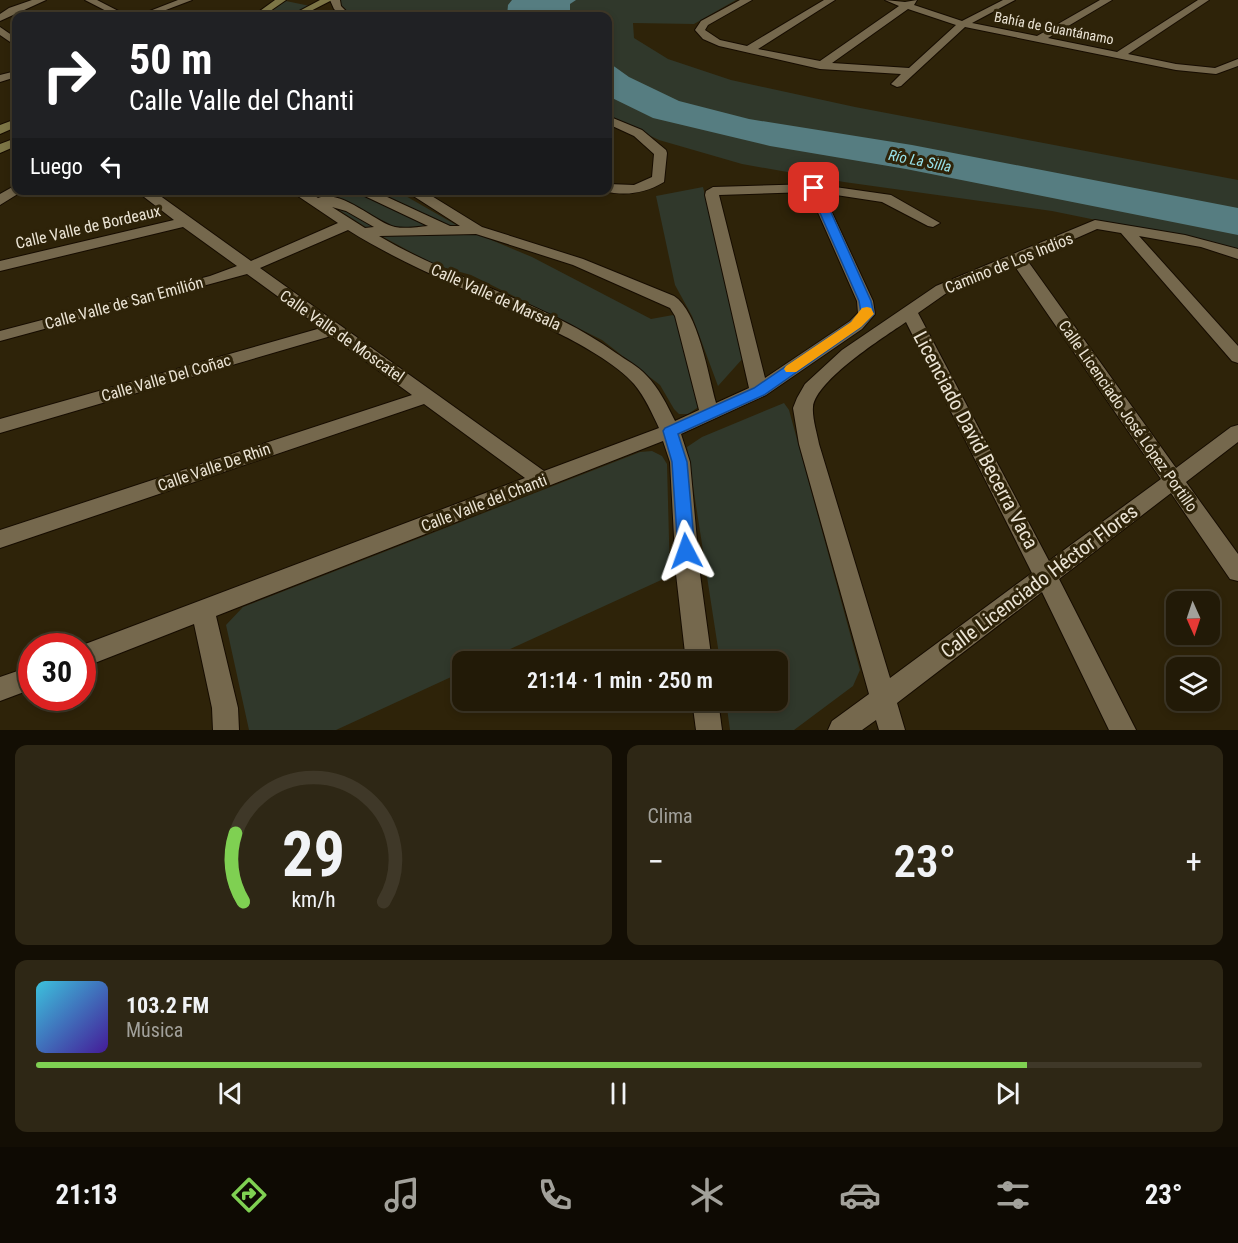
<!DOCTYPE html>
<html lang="es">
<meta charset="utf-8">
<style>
:root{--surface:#221a07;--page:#2e2715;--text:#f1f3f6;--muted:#a2a19b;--line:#3f3828;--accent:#7fd052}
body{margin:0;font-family:"Roboto Condensed",sans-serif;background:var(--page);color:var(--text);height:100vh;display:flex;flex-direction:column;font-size:22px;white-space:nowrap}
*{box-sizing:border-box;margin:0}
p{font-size:20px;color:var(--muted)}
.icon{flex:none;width:33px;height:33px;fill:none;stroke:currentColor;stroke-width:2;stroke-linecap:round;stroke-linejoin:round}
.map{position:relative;height:730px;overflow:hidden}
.side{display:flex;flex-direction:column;gap:15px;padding:15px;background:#130e04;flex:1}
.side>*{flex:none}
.guide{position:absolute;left:12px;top:12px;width:600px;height:183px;border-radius:12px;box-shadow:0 3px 9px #0003,0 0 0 2px var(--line);background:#202124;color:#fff;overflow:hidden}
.needle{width:39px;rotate:177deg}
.fabs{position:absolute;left:1166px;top:591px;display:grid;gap:12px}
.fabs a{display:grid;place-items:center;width:54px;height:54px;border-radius:12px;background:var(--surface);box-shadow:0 3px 9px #0003,0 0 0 2px var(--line);font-size:30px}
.speed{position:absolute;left:18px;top:633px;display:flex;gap:12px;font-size:30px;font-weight:700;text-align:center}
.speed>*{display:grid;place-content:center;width:78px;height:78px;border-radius:50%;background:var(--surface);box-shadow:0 3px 9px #0003,0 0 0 2px var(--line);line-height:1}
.speed .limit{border:9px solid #d22;background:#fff;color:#111}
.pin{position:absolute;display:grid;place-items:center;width:51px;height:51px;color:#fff;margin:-26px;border-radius:12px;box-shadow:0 3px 9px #0006}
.me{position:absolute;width:66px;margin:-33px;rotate:356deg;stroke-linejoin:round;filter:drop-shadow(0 0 4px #0008)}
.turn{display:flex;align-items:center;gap:21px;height:126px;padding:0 18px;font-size:27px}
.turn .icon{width:78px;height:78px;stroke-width:2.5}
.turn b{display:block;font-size:42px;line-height:51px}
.then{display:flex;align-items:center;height:57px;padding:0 18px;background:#0003;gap:12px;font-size:22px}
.big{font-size:45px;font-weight:600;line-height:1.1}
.side .card{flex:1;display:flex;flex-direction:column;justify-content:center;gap:9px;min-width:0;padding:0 21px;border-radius:12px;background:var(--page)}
.side .dial{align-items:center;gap:0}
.dial svg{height:156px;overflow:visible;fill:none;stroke:var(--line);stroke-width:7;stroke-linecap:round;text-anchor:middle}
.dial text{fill:var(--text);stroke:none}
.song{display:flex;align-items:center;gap:18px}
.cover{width:72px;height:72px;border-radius:9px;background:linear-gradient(135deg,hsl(190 70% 55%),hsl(260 70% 35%))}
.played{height:6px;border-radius:3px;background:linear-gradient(90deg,var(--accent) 85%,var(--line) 85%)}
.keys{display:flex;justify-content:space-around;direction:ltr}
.heat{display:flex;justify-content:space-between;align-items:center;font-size:33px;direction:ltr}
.side .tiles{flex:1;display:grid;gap:15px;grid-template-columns:1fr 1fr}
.card:last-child{grid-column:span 2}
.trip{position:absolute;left:452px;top:651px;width:336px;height:60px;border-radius:12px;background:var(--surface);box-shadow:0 3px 9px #0003,0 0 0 2px var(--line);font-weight:600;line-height:60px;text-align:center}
.menu{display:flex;height:96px;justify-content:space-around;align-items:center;background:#0e0a03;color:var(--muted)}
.menu .icon{width:42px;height:42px}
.menu .current{color:var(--accent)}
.menu b{font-size:27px;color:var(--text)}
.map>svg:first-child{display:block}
.green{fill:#30382b}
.water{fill:#567d81}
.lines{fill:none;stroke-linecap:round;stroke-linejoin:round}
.street-casing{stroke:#160c00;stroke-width:2}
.secondary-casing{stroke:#160c00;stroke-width:2}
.street{fill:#75684d;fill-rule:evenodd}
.secondary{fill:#7d7646;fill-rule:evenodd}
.route{fill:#1a73e8;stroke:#114b97;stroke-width:1.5}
.slow{fill:#f59e0b}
.labels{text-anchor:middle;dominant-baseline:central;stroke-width:6;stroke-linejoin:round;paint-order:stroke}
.far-street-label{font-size:14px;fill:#ebe4d5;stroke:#2e2309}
.far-water-label{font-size:15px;font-style:italic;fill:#99e3ec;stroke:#2e2309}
.street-label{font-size:16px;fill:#ebe4d5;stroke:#2e2309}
.near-street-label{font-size:20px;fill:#ebe4d5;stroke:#2e2309}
</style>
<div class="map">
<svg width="1238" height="730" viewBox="0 0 1238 730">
<rect width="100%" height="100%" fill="#2e2309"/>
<g class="green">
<polygon points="341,0 736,0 694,24 633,23 634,38 668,59 731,80 855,107 1238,180 1238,249 1052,211 844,182 742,164 659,140 608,116 608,16 352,16 341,7"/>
<polygon points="286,1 310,6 290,16 263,16"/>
<polygon points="703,187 744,357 718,386 692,316 675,285 656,196"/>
<polygon points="309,191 397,191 458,226 532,257 651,319 673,315 681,320 700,406 688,414 679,414 674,409 660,385 602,340 471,275 435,265 372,231"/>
<polygon points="784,403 789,410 860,670 853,686 794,730 730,730 726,701 777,700 777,662 720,661 687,447 702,437"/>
<polygon points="652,451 662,456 667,464 670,576 484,661 462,662 462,672 336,730 249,730 226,625 243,607 640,452"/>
</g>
<g class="water">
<polygon points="512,0 576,0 570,4 570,16 507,16 508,5"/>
<polygon points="608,62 629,77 679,101 749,119 912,145 1238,208 1238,235 906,169 770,146 653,118 608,96"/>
</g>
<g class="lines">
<g class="street-casing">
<g id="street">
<polygon points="32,0 46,0 0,21 0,14 9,8"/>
<polygon points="85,0 97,0 128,16 116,16"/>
<polygon points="178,0 192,0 150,16 137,16"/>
<polygon points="330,0 340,0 341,6 351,16 342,16 334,9"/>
<path d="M 740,0 L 752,0 L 708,25 L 705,30 L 720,40 L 747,46 L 824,0 L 835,0 L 758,49 L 820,61 L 899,6 L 885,0 L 905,2 L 917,0 L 914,5 L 962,21 L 1003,0 L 1015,0 L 972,23 L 1037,36 L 1100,0 L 1112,0 L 1048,38 L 1117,52 L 1198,0 L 1209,0 L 1128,54 L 1176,64 L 1215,68 L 1238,59 L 1238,66 L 1216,74 L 1176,70 L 965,27 L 901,86 L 897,87 L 891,84 L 901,74 L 820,69 L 719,46 L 703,39 L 695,30 L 701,21 ZM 908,9 L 956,25 L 909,68 L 832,63 Z"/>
<polygon points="0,27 16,38 16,46 0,35"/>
<polygon points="16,71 16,77 0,82 0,75"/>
<path d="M 608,116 L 642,130 L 666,150 L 667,153 L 664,182 C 644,194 625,196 603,191 L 608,190 L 608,184 L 634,185 L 652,177 L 654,154 L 634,136 L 608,124 Z"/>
<path d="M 814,184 L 891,195 L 940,223 L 933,227 L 928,226 L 882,202 L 823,193 L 873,301 L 875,314 L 862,329 L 766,395 L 681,434 L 690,462 L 700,574 L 712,662 L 686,662 L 676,574 L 670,462 L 663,441 L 216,616 L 238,708 L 239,730 L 213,730 L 212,708 L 194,624 L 82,668 L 82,646 L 80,646 L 525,478 L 424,404 L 0,548 L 0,530 L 412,395 L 331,336 L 0,433 L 0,419 L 321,328 L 247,274 L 0,341 L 0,331 L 210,276 L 237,266 L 183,227 L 0,271 L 0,261 L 174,220 L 135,190 L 152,190 L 251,261 L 338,223 L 289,190 L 306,190 L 318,198 C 341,188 376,223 395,227 C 405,229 418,227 428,226 L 352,190 L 372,190 L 450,226 L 460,226 L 404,190 L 422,190 L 482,227 L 583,259 L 674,296 C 698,311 708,374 716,403 L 749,388 L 705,195 L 706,191 L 713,187 ZM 809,192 L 857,301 L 858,313 L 850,321 L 765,378 L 719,195 ZM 332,207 L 346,211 L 374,227 L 365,228 ZM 348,230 C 413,271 486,296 554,331 C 577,342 618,365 634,384 C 645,397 652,413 659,428 L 544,471 L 260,268 ZM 476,234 L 573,265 L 670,308 L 675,316 L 699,410 L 675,421 C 667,405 659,388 646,375 C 638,366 626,360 616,353 C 544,301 455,281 379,236 Z"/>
<polygon points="16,185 16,190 21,192 0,205 0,194"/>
<path d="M 1095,220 L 1185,235 L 1238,249 L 1238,259 L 1201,247 L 1139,236 L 1238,346 L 1238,363 L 1232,361 L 1121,233 L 1097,229 L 1027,260 L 1176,468 L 1231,427 L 1238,425 L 1238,442 L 1186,482 L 1238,554 L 1238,581 L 1230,579 L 1171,493 L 1059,579 L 1136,730 L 1109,730 L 1042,592 L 897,703 L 905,730 L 879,730 L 876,720 L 862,730 L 828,730 L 832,721 L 869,694 L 799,444 L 793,408 L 797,398 L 805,384 L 842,350 L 936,286 ZM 1014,265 L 1161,479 L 1049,561 L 918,313 L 948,292 ZM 906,322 L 1032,573 L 890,678 L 819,444 C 817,433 812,418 813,407 C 816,380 884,337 906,322 Z"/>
<polygon points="32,666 32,689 0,701 0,677"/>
<polygon points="692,700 718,700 722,730 696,730"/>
</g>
</g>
<g class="secondary-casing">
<g id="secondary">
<polygon points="275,0 286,0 263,16 253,16"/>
<polygon points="320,0 332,0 301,16 290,16"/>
<polygon points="16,119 16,127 0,134 0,125"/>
<polygon points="16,138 16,146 0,153 0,144"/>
</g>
</g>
<use href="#street" class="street"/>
<use href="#secondary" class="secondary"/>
</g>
<polygon class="route" points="814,185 820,188 871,301 874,314 861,327 764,395 678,434 687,462 695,551 692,556 686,558 680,556 678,551 672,462 663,431 665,428 754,388 851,322 861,313 859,301 809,188"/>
<polygon class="slow" points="867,307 871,308 874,314 861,327 796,372 786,372 784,369 786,366 851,322 862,308"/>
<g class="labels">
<g class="far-street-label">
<text transform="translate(1054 28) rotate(11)">Bahía de Guantánamo</text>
</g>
<g class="far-water-label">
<text transform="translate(920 161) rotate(11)">Río La Silla</text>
</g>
<g class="street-label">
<text transform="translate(88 227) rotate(-13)">Calle Valle de Bordeaux</text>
<text transform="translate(1009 263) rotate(-22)">Camino de Los Indios</text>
<text transform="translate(496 297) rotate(24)">Calle Valle de Marsala</text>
<text transform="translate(124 303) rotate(-15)">Calle Valle de San Emilión</text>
<text transform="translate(342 336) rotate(35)">Calle Valle de Moscatel</text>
<text transform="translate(166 378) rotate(-16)">Calle Valle Del Coñac</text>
<text transform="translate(1128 416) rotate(55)">Calle Licenciado José López Portillo</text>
<text transform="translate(214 467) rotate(-19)">Calle Valle De Rhin</text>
<text transform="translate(484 503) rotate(-21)">Calle Valle del Chanti</text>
</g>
<g class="near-street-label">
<text transform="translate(976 440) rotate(62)">Licenciado David Becerra Vaca</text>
<text transform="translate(1039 581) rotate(-37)">Calle Licenciado Héctor Flores</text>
</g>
</g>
</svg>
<div class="fabs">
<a><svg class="needle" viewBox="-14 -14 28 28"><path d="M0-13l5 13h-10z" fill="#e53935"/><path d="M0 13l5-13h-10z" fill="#a2a19b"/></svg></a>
<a><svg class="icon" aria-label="layers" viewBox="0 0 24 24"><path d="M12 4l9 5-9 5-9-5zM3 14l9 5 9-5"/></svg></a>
</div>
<div class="speed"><div class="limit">30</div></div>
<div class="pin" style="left:814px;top:188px;background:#d93025"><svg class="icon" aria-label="arrive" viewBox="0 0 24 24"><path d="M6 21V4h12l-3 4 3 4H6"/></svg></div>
<svg class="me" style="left:686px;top:551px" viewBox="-20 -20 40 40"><path d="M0-17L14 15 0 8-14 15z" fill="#1a73e8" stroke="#fff" stroke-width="4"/></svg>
<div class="trip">21:14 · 1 min · 250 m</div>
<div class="guide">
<div class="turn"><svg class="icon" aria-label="right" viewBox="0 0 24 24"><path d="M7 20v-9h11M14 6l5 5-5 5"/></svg><div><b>50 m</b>Calle Valle del Chanti</div></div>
<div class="then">Luego<svg class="icon" aria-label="left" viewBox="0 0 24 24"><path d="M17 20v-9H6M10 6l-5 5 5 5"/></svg></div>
</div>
</div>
<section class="side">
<div class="tiles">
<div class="card dial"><svg viewBox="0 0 100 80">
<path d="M14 69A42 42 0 1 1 86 69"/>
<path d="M14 69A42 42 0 0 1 10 34" stroke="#7fd052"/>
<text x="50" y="56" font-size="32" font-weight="700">29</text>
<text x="50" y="72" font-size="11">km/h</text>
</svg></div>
<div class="card"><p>Clima</p>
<div class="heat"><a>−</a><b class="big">23°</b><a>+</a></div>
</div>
<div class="card">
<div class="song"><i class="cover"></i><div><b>103.2 FM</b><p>Música</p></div></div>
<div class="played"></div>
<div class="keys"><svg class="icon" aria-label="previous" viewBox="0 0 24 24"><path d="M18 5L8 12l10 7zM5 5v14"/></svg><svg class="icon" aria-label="pause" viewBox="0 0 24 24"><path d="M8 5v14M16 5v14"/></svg><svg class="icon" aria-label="next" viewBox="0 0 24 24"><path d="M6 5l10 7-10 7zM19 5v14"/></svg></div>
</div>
</div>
</section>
<nav class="menu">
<b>21:13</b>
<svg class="icon current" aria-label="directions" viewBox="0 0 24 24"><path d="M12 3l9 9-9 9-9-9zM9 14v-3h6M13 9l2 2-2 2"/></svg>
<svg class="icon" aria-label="music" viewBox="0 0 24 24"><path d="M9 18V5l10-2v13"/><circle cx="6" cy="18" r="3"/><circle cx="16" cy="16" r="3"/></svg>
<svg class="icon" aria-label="phone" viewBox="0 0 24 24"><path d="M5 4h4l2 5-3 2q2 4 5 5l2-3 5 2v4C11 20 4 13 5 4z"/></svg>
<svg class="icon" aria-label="climate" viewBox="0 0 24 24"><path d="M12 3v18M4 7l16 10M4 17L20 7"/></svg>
<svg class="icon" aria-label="car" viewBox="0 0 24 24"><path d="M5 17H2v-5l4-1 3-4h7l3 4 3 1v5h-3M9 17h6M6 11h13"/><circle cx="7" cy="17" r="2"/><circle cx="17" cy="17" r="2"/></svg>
<svg class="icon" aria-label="filters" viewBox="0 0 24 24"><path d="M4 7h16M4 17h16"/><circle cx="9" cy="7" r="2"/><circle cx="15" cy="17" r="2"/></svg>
<b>23°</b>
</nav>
